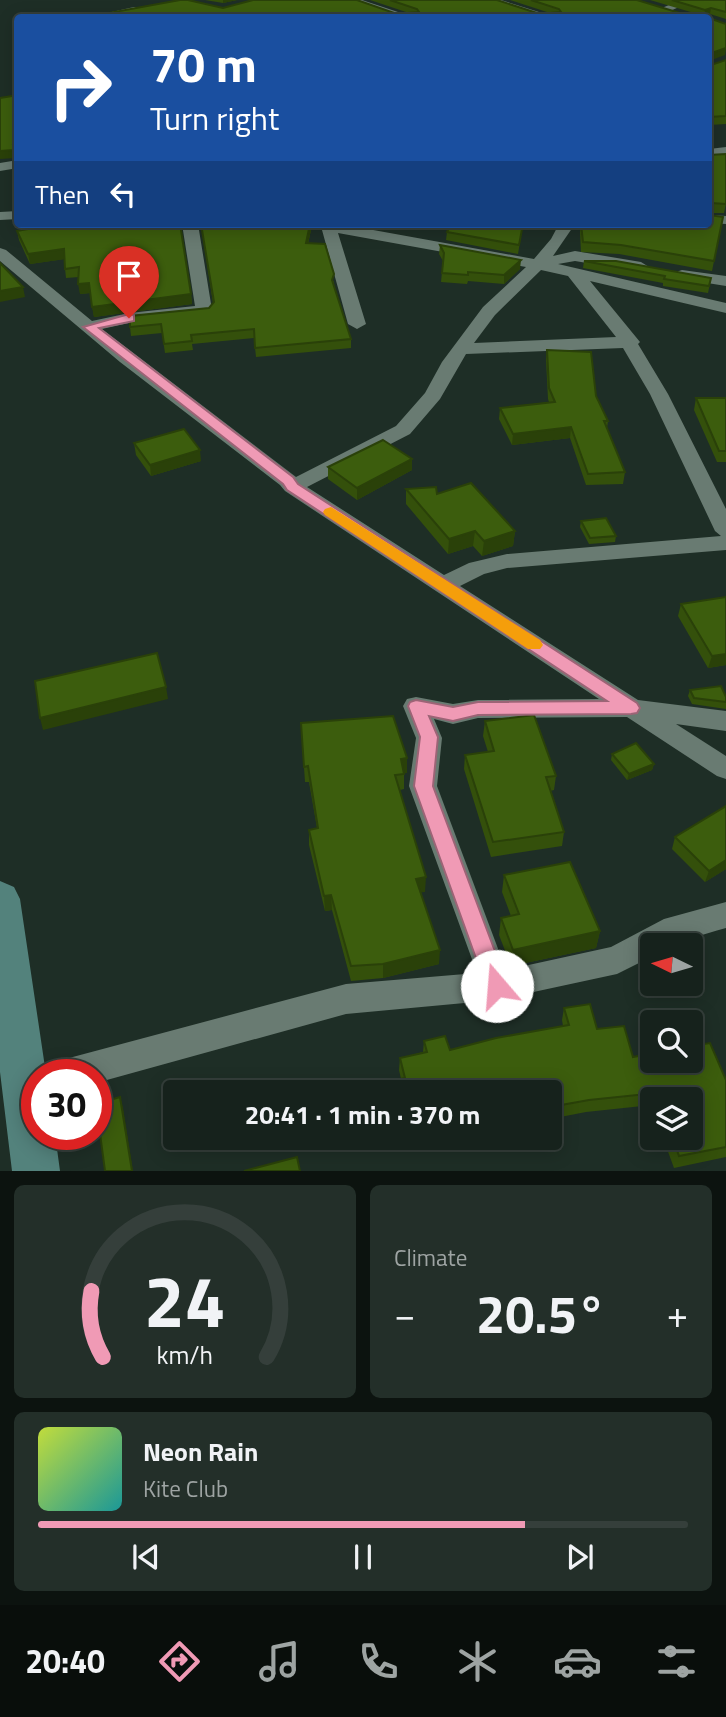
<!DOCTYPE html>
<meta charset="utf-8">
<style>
:root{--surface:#16221c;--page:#232f29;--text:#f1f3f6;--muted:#9ea4a3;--line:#353f3b;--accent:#f09ab5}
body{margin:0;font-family:"Titillium Web",sans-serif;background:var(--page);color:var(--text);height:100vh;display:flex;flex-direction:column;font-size:26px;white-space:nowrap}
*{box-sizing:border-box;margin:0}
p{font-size:23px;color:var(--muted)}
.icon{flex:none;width:38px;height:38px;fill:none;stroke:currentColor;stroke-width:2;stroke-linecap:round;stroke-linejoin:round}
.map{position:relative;height:1171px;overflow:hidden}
.details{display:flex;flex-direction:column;gap:14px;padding:14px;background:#0c130f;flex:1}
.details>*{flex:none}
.guide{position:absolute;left:14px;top:14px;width:698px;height:214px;border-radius:7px;box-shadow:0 4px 18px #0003,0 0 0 2px var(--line);background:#1a4fa0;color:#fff;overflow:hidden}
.needle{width:46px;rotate:275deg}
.fabs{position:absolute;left:640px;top:933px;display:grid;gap:14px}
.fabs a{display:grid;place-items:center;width:63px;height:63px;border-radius:7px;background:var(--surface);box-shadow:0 4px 18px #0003,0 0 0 2px var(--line);font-size:35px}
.speed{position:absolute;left:21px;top:1059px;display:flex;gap:14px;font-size:35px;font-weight:700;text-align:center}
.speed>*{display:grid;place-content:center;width:91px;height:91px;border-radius:50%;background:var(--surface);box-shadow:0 4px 18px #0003,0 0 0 2px var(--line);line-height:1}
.speed .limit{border:10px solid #d22;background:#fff;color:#111}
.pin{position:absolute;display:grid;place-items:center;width:60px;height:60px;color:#fff;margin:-72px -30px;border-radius:50% 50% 50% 0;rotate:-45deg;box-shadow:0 0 7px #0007}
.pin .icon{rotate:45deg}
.me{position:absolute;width:77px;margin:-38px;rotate:342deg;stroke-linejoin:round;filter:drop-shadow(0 0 5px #0008)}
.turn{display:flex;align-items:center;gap:24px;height:147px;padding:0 21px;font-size:32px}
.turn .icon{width:91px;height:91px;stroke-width:2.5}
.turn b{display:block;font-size:49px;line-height:60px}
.then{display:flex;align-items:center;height:66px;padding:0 21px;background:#0003;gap:14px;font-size:26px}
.big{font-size:52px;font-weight:700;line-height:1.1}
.details .tile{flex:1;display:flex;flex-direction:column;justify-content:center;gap:10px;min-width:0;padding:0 24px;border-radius:10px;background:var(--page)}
.details .dial{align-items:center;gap:0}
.dial svg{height:182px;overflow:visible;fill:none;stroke:var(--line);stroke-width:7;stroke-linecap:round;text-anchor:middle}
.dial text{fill:var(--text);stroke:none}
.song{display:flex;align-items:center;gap:21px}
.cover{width:84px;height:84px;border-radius:10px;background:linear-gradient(135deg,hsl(70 70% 55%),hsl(180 70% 35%))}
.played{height:7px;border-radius:4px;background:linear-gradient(90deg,var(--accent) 75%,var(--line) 75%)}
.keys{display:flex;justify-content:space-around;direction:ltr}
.heat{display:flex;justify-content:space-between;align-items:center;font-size:38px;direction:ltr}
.details .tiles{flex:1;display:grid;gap:14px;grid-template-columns:1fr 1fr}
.tile:last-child{grid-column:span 2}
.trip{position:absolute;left:163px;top:1080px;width:399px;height:70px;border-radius:7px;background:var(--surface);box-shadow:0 4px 18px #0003,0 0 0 2px var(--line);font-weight:700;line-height:70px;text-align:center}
.dock{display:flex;height:112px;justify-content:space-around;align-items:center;background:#090e0b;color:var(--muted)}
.dock .icon{width:49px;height:49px}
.dock .selected{color:var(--accent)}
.dock b{font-size:32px;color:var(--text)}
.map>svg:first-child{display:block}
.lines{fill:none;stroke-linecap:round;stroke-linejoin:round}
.street{fill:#697b72;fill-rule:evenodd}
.secondary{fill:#53827c;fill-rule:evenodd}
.wall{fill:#34500b}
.shaded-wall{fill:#2a4109}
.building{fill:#3c5d0d;stroke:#2a4109;stroke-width:2}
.route{fill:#f09ab5;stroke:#9c6476;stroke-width:2}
.slow{fill:#f59e0b}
</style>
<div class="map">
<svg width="726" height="1171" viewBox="0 0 726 1171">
<rect width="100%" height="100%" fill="#1e2e26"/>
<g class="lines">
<g class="street">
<polygon points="346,0 362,0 416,18 398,18"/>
<polygon points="485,0 501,0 558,18 540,18"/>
<polygon points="681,0 695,0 654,18 638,18"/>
<polygon points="134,7 138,8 138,12 110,18 85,18"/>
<polygon points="726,147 726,155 709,157 709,149"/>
<polygon points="18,160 18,168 0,171 0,163"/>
<polygon points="18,211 18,219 0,220 0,212"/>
<polygon points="709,215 726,216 726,224 709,223"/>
<path d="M 182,224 L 198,224 L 212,310 L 210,314 L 129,323 L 102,329 L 296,477 L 396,426 L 425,393 L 442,362 L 483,307 L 526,267 L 338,233 L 366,324 L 357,329 L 348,324 L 322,230 L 310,227 L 307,224 L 340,224 L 534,259 L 551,239 L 559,224 L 575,224 L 553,256 L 575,251 L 641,262 L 649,267 L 641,272 L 575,261 L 558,264 L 726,303 L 726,313 L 590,281 L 640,342 L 638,344 L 668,394 L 726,509 L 726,550 L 507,568 L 484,574 L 460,586 L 638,700 L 726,711 L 726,731 L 676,724 L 726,756 L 726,779 L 717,776 L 627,717 L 478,718 L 453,724 L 434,719 L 442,738 L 437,786 L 506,970 L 611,947 L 664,919 L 726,902 L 726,928 C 702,934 677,945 653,945 L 653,956 L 617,974 L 497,1000 L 346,1014 L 96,1083 L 96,1074 L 53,1074 L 57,1063 L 69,1058 L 346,984 L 477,973 L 409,786 L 416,738 L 403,706 L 407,699 L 416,697 L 453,704 L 478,700 L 599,699 L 285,491 L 280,485 L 120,362 L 0,261 L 0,248 L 6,250 L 92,321 L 129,313 L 195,306 ZM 541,270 L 568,276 L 616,337 L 474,343 L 495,315 ZM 623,348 L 650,394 L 715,531 L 721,536 L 507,554 L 469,563 L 444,575 L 307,487 L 410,434 L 440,399 L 466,354 Z"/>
<polygon points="682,270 726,276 726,286 676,278 674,275 676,272"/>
</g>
<polygon class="secondary" points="0,881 14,887 20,899 46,1074 37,1074 37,1134 55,1134 60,1171 12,1171 0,1072"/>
</g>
<g class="wall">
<polygon points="205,0 237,0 223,3"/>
<polygon points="370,0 497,0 540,14 550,13 510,0 637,0 683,14 694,13 650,0 726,0 726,19 710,14 102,18 223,8 397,14 409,13"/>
<polygon points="726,60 726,124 709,125 709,64 711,65"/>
<polygon points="709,155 726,203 724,213 709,213 709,215 723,217 712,271 619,254 581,252 580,232 581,224 709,224"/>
<polygon points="201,224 311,230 308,244 334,282 333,284 351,339 351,348 256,357 254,338 192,344 193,350 165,353 162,333 131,336 130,327 209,308 213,303"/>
<polygon points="425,224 523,224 518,254 446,240 447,232 451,225 426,226"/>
<polygon points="17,231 191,294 192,304 94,317 90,293 80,294 79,277 66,278 64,259 30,264 19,240"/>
<polygon points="440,245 520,269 504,284 468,281 467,284 441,282 443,261 439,254"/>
<polygon points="584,261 711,278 708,293 663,286 663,283 583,268"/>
<polygon points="547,350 596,396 608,421 607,428 625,472 623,484 586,485 570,438 512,445 499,419 500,408 549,402 548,399 546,360"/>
<polygon points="696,398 726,398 726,462 717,462 694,410"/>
<polygon points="134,443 201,461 151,476 136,455"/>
<polygon points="412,459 412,470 357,500 328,479 328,467"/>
<polygon points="406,489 437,494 515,531 513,546 482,556 473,546 448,554 406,504"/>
<polygon points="581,521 616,536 615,542 589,544 580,527"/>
<polygon points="726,597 726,665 708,668 678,616 681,604"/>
<polygon points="690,690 726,697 726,709 692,704 688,696"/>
<polygon points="485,721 556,776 554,790 550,791 564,832 562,846 491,857 464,769 465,755 488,752 483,736"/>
<polygon points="301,723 407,758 407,773 404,773 404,789 400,790 425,892 421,892 439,964 383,978 351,981 332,910 325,911 309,845 309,830 317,828 309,782 305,782"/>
<polygon points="612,754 654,764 652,770 627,780 611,760"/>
<polygon points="726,806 726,869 705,882 672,849 675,837"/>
<polygon points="504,875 600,931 596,948 511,966 499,935 501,918 511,916 502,892"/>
<polygon points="564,1008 597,1029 633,1057 726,1080 726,1157 674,1168 663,1138 691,1138 691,1099 653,1099 653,1108 652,1105 586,1112 550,1119 550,1092 374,1092 374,1085 401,1079 399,1070 400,1058 423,1052 424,1041 450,1050 563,1026 562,1020"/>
</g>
<g class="shaded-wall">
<polygon points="223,0 237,0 223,3"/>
<polygon points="711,8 710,14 704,16 705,10"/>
<polygon points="726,48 725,55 709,61 709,54"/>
<polygon points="13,145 18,145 18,153 15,153 15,158 0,159 0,151"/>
<polygon points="310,224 311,230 306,252 306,243"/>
<polygon points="64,249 66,259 30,264 28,254"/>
<polygon points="521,260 520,269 504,284 504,275"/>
<polygon points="89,283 91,293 80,294 78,284"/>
<polygon points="23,287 25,297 0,302 0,291"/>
<polygon points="191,294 192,304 94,317 92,307"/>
<polygon points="571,427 570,438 512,445 513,434"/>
<polygon points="200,450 201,461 151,476 150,465"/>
<polygon points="412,459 412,470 357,500 357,488"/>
<polygon points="475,531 473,546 448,554 449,539"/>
<polygon points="515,531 513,546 482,556 484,541"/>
<polygon points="726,654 726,665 708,668 712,656"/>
<polygon points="166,687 168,699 43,730 40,718"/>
<polygon points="407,758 407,773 400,774 401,759"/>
<polygon points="654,764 652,770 627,780 629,774"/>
<polygon points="726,860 726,869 705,882 709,871"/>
<polygon points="426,877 425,892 415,893 416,879"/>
<polygon points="331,895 332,910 325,911 324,896"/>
<polygon points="600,931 596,948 511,966 513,950"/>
<polygon points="440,950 439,964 383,978 383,964"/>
<polygon points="120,1097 123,1108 133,1171 132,1171"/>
<polygon points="386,1138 423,1138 386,1146"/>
</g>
<g class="building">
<polygon points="180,0 188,0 223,8 253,0 357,0 397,14 419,12 417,9 390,0 497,0 540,14 561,12 559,9 531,0 637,0 683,14 705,13 709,18 102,18 103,14"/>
<polygon points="672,0 726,0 726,12 711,8 705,10"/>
<polygon points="709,18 726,24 726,48 709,54"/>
<polygon points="726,60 726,116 709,117 709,64 711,65"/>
<polygon points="18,95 18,145 13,145 14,150 0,151 0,98"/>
<polygon points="726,154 726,204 711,203 709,205 709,155"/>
<polygon points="709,211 709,215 723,217 714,261 621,245 583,242 581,224 709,224"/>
<polygon points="55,224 180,224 191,294 92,307 89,283 78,284 79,267 65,269 64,249 28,254 17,231"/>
<polygon points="201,224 310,224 306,243 325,244 334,274 332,280 351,339 255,348 254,329 191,335 192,341 164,344 161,324 130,327 130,316 209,308 214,302"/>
<polygon points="451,224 523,224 519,245 447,232"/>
<polygon points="440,245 521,260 504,275 468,272 468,275 442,273 444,253"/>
<polygon points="584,261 616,261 711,278 709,286 664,279 665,276"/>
<polygon points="0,263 23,287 0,291"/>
<polygon points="547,350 591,352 596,396 608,421 604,421 625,472 588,474 571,427 513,434 500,408 555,402 549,388"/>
<polygon points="696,398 726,398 726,451 719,451"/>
<polygon points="184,429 200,450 150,465 134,443"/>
<polygon points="383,440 412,459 357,488 328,467"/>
<polygon points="471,483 515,531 484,541 475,531 449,539 406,489 436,487 437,494"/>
<polygon points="606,518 616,536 590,538 581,521"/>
<polygon points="726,597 726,654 712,656 681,604"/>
<polygon points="157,653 166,687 40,718 35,681"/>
<polygon points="721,686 726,697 726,702 694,698 690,690"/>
<polygon points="534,715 556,776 546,777 564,832 493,842 465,755 494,751 485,721"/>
<polygon points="393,716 407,758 401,759 404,774 395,775 426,877 416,879 440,950 383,964 351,966 331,895 324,896 309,830 318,828 308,766 304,767 301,723"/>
<polygon points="636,743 654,764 629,774 612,754"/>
<polygon points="726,806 726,860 709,871 675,837"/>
<polygon points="570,862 600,931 513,950 501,918 519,914 504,875"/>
<polygon points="590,1004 597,1029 624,1026 633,1057 653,1053 653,1060 691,1060 691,1046 710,1043 726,1080 726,1147 679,1156 673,1138 691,1138 691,1099 658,1099 656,1093 589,1100 550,1107 550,1092 376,1092 374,1085 405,1078 400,1058 427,1052 424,1041 445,1036 450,1050 496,1038 569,1025 564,1008"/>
<polygon points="120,1097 132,1171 105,1171 96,1104"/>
<polygon points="297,1157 300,1171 244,1171"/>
</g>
<polygon class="route" points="129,314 134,315 134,321 99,328 293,477 298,484 637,703 640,708 637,713 631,714 478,715 453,721 429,716 438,737 433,786 508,986 505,993 497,996 489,993 486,986 414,786 420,737 408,706 410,702 416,700 453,707 478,702 607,701 287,490 283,484 83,327"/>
<polygon class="slow" points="331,507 540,640 543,645 540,649 528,649 325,515 323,512 325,509"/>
</svg>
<div class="fabs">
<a><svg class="needle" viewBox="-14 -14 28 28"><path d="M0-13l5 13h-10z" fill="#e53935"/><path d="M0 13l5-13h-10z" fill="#9ea4a3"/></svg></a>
<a><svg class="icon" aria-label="search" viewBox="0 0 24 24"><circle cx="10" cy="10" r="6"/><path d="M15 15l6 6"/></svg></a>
<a><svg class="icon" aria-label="layers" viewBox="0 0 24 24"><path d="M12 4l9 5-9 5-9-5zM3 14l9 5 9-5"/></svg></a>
</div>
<div class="speed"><div class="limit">30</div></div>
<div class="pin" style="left:129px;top:318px;background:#d93025"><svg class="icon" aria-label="arrive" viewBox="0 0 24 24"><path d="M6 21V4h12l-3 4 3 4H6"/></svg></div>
<svg class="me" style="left:497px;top:986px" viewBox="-20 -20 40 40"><circle r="19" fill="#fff"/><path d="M0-13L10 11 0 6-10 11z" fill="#f09ab5"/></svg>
<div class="trip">20:41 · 1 min · 370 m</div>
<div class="guide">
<div class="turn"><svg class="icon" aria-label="right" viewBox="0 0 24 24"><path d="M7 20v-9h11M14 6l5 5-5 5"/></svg><div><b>70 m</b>Turn right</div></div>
<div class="then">Then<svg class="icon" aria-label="left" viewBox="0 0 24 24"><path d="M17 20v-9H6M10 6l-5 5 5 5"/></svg></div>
</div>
</div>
<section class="details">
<div class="tiles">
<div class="tile dial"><svg viewBox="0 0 100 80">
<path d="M14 69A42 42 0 1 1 86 69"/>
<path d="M14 69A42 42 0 0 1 9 40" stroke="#f09ab5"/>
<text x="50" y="56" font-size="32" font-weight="700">24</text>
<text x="50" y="72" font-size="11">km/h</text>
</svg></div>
<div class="tile"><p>Climate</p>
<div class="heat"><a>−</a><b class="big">20.5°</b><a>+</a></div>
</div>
<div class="tile">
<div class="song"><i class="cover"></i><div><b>Neon Rain</b><p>Kite Club</p></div></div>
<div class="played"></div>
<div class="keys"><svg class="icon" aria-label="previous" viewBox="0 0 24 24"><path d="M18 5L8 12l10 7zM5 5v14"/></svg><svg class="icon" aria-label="pause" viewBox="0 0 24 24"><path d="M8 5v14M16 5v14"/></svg><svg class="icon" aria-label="next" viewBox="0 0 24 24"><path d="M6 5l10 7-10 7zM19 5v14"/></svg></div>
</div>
</div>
</section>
<nav class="dock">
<b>20:40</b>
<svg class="icon selected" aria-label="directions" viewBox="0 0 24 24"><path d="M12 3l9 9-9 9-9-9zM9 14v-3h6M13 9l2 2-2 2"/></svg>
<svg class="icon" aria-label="music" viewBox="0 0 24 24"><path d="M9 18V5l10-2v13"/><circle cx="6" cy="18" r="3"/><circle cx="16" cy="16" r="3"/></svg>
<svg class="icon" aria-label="phone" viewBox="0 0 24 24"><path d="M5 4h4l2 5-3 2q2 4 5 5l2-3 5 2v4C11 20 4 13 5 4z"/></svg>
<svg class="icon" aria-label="climate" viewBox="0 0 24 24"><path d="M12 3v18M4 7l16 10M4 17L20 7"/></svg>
<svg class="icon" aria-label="car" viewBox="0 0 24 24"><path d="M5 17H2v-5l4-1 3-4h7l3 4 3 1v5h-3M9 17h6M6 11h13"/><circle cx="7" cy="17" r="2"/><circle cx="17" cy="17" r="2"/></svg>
<svg class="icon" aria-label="filters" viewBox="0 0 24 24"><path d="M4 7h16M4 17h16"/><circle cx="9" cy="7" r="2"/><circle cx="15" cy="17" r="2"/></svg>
</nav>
